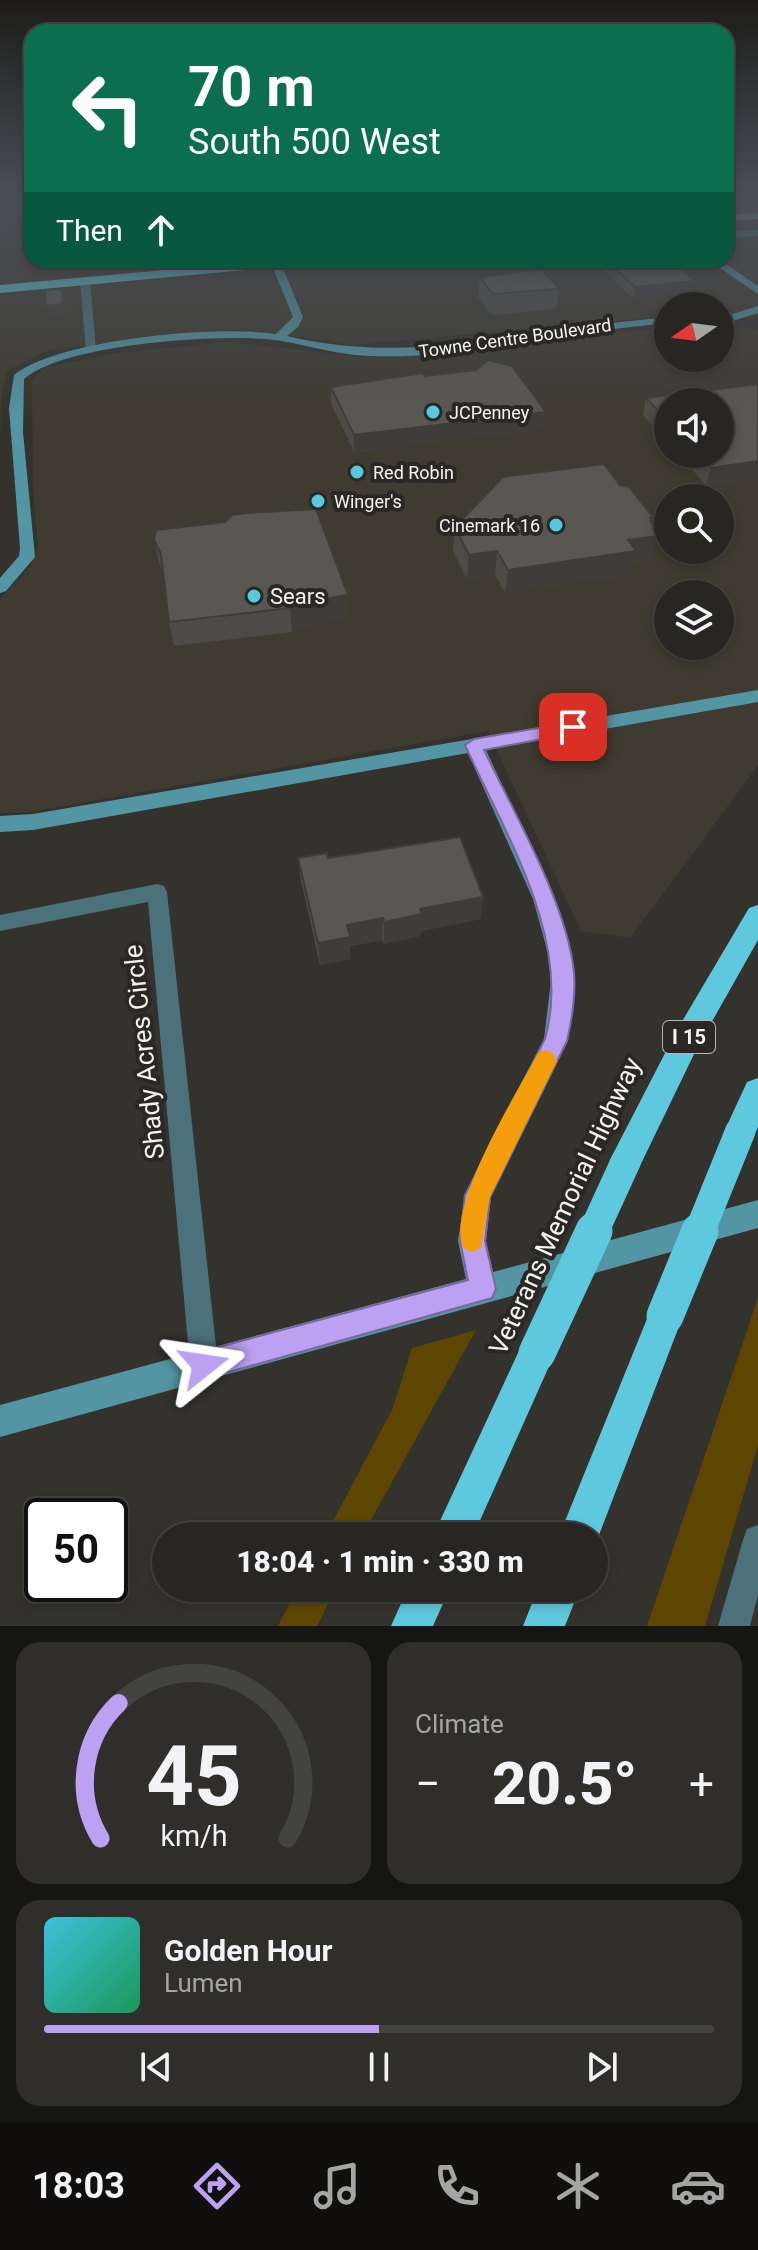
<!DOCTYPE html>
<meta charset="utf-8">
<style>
:root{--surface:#272622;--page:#2f2e2a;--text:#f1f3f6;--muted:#a4a5a5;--line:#434340;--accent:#bca0f2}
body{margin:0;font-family:Roboto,sans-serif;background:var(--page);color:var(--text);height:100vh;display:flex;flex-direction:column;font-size:30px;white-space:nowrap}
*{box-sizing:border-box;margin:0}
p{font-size:26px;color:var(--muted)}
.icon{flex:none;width:44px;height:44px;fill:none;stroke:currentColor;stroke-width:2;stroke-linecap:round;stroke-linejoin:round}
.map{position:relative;height:1626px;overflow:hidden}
.sheet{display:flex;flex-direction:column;gap:16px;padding:16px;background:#151513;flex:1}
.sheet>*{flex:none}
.top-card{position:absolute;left:24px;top:24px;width:710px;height:244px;border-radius:24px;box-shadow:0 4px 12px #0003,0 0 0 2px var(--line);background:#0b6e4f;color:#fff;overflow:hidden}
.needle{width:52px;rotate:256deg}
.tools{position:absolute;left:654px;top:292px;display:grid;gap:16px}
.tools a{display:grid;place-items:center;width:80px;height:80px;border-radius:50%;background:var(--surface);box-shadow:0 4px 12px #0003,0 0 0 2px var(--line);font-size:40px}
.speed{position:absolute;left:24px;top:1498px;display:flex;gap:16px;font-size:40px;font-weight:700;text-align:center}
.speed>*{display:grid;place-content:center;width:104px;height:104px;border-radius:50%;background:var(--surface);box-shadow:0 4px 12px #0003,0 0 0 2px var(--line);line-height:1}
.speed .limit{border:4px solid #111;border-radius:12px;background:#fff;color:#111}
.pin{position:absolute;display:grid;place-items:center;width:68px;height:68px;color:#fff;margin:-34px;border-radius:16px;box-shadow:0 4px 12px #0006}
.me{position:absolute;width:88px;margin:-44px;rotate:75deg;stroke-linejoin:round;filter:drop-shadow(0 0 6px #0008)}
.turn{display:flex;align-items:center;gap:28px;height:168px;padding:0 32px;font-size:36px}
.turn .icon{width:104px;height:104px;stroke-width:2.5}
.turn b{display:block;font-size:56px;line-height:68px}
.then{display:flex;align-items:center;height:76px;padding:0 32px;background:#0003;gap:16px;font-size:30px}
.big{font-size:60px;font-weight:800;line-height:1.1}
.sheet .tile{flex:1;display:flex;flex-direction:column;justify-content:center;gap:12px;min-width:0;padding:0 28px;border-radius:24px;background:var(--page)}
.sheet .dial{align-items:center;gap:0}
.dial svg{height:208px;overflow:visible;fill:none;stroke:var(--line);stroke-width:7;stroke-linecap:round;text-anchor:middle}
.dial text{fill:var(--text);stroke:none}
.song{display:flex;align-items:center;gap:24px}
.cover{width:96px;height:96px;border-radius:12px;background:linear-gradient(135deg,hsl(190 70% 55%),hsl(150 70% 35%))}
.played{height:8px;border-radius:4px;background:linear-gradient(90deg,var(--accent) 50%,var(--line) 50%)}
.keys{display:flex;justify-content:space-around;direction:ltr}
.heat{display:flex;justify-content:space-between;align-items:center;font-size:44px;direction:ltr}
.sheet .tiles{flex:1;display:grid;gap:16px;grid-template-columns:1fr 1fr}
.tile:last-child{grid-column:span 2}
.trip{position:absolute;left:152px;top:1522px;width:456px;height:80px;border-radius:40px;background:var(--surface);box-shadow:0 4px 12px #0003,0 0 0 2px var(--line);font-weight:800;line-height:80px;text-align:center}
.tabs{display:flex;height:128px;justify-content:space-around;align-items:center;background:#100f0e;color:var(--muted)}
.tabs .icon{width:56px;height:56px}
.tabs .on{color:var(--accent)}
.tabs b{font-size:36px;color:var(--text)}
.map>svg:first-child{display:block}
.built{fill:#3f3b30;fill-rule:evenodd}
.green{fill:#5d4700}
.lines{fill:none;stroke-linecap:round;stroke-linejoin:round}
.street{fill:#4b727a;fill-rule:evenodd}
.secondary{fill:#5495a3;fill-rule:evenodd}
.highway{fill:#5ec9de;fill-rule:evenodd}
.highway-bridge-far1{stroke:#5ec9de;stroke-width:30}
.highway-bridge{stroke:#5ec9de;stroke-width:37}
.wall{fill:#4d4b47}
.shaded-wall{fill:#3e3d39}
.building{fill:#595752;stroke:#3e3d39;stroke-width:2}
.route{fill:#bca0f2;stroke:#7a689d;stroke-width:2}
.slow{fill:#f59e0b}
.poi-dot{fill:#56c9e0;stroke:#2a2824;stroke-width:3}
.labels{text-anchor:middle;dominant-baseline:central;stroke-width:8;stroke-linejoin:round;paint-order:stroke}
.far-street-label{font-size:18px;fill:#f4f3f0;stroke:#2a2824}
.far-poi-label{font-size:18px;fill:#f4f3f0;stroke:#2a2824;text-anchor:start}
.shield{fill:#2a2824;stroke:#b7b6b3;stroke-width:2}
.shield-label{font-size:20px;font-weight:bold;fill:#f4f3f0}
.poi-label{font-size:22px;fill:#f4f3f0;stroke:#2a2824;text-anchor:start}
.near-street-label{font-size:26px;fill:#f4f3f0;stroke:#2a2824}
</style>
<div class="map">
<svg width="758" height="1626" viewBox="0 0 758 1626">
<rect width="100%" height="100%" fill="#34322d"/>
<g class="built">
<polygon points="0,195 32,195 32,260 726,260 726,195 758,195 758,317 720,316 720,306 668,306 668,316 353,345 260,331 232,330 63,348 45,352 7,371 1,400 0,449"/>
<path d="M 668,327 L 668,358 L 720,358 L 720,327 L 758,329 L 758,765 L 630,938 L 581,931 L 488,731 L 30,812 L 0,813 L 0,599 L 30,567 L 38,547 L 33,490 L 32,381 L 43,368 L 117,353 L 229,342 L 363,357 L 455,351 ZM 668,402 L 720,402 L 720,454 L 668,454 ZM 668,498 L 720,498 L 720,550 L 668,550 ZM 668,594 L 720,594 L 720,646 L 668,646 Z"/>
</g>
<g class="green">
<polygon points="758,1298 758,1445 705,1626 647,1626"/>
<polygon points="476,1330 362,1536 325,1536 392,1410 412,1348"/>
<polygon points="298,1588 336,1588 317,1626 278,1626"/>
</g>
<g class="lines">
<g class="street">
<polygon points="758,230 758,236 726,238 726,232"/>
<polygon points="85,279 90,282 96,350 91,353 86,350 80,282"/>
<polygon points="157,884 164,886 167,892 218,1365 214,1375 204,1379 194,1375 190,1365 148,902 0,931 0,915"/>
<polygon points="758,1525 758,1595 750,1626 718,1626 743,1540 747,1529"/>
</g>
<g class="secondary">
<path d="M 276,260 L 281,263 L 303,317 L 298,327 L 287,336 C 367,355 441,348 522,337 L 537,331 L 668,317 L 668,323 L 540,337 L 525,343 C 472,351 421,358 368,356 C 333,355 300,342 266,339 C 210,335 66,344 24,379 L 23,432 L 35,557 L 6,591 L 0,593 L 0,578 L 19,556 L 20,548 L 9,408 L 14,375 C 59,339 218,325 276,334 L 293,317 L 271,263 Z"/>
<polygon points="708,260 720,260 758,286 758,294"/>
<polygon points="758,306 758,313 720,325 720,318"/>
<polygon points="758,690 758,702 486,750 554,899 571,953 574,981 568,1041 491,1197 486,1241 493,1272 758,1200 758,1228 0,1437 0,1405 466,1279 458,1241 465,1195 544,1039 551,981 548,953 533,899 468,753 33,830 0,832 0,816 33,814"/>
</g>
<g class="highway">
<polygon points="758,213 758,219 726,221 726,215"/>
<polygon points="271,260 315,260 309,264 0,293 0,285"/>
<polygon points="758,905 758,940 697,1048 637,1172 626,1177 615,1172 610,1161 615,1150 677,1030 749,908"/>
<polygon points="758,1078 758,1127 751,1143 740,1147 729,1143 724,1132 747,1082"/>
<polygon points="665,1298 677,1304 683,1316 594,1548 594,1536 559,1536 653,1304"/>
<polygon points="537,1335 550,1340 555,1353 473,1536 433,1536 524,1340"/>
<polygon points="408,1588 450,1588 433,1626 391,1626"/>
<polygon points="538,1588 580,1588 565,1626 523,1626"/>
</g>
<g class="highway-bridge-far1">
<polyline points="593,1233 626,1161"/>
<polyline points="699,1233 740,1132"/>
</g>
<g class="highway-bridge">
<polyline points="665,1316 700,1231"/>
<polyline points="537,1353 594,1231"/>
</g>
</g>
<g class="wall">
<polygon points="593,260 670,260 695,281 693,292 633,298"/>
<polygon points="480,277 559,289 556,309 492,315 478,297"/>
<polygon points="425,376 544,429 354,452 331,404 331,387"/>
<polygon points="758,384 758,478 706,485 678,454 720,454 668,402 668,443 643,415 646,398"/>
<polygon points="620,485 653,517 652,559 634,562 631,574 505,593 495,575 467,579 453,551 455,527"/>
<polygon points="154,539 349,619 310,625 292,632 174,646 169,622 163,573 159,563"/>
<polygon points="298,858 328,858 483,897 480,919 421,931 420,936 384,944 382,940 350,946 350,959 320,965 301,881"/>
</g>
<g class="shaded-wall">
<polygon points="32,197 32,213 0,215 0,199"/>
<polygon points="695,281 693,292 633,298 635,287"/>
<polygon points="62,289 66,315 48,316 46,306"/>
<polygon points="546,412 544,429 354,452 354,435"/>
<polygon points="758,461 758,478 706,485 711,468"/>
<polygon points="653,517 648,537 658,536 652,559 634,562 631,574 505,593 508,570"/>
<polygon points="497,551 495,575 467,579 469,555"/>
<polygon points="348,595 349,619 310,625 292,632 290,608 308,601"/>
<polygon points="483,897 480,919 421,931 420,936 384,944 384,922 420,909"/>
<polygon points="383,918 382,940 350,946 350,959 320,965 318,943 347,925"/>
</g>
<g class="building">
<polygon points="0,195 32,195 32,197 0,199"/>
<polygon points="606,260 670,260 695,281 635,287"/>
<polygon points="542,269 559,289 493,294 480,277"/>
<polygon points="62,289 63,304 46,306 45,290"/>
<polygon points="488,360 512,366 546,412 354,435 331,387 423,373 425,376 476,370"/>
<polygon points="758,384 758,461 711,468 699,454 720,454 720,402 668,402 668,421 646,398"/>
<polygon points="604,464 620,485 629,487 653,517 650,518 658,536 628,540 636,551 508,570 497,551 469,555 455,527 503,477"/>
<polygon points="316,509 348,595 308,601 290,608 169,622 161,554 154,539 156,530 225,522 232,515 247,513"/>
<polygon points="460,837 483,897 420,909 422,914 384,922 383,918 347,925 350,937 318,943 298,858 327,853 328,858"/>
</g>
<linearGradient id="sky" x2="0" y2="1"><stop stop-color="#1d1c19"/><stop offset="0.46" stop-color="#4a4f57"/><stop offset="1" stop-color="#4a4f57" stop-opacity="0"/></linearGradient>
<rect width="758" height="423" fill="url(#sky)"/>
<path class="route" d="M 573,722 L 582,727 L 579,732 L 484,750 C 514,813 568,906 574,973 C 576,996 572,1019 567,1041 L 490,1197 L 485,1241 L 496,1289 L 492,1298 L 204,1379 L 194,1375 L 190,1365 L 194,1355 L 204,1351 L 468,1280 L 460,1241 L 465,1195 L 545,1039 C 573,940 505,834 465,745 L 474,739 Z"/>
<path class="slow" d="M 546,1050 L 553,1053 L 557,1061 L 490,1197 L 481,1248 L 472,1252 L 463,1248 C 446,1205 516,1095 538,1053 Z"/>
<g class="poi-dot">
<circle cx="433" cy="412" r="8"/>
<circle cx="357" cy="472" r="8"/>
<circle cx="318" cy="501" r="8"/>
<circle cx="556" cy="525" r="8"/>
<circle cx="254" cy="596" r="8"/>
</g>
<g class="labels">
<g class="far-street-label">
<text transform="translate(515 338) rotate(-8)">Towne Centre Boulevard</text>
</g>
<g class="far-poi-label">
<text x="449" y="412">JCPenney</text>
<text x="373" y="472">Red Robin</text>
<text x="334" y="501">Winger's</text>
<text x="540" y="525" text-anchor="end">Cinemark 16</text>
</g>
<rect class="shield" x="663" y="1021" width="52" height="32" rx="6"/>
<g class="shield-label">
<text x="689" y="1037">I 15</text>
</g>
<g class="poi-label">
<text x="270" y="596">Sears</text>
</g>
<g class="near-street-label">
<text transform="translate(144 1052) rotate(-96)">Shady Acres Circle</text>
<text transform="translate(565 1206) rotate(-65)">Veterans Memorial Highway</text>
</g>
</g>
</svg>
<div class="tools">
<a><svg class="needle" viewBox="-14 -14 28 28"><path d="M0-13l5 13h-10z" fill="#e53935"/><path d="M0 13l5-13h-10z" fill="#a4a5a5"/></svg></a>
<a><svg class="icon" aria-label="sound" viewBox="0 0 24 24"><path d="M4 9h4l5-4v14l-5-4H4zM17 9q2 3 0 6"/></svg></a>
<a><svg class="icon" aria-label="search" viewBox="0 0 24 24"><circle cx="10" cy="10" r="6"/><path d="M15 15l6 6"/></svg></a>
<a><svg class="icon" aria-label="layers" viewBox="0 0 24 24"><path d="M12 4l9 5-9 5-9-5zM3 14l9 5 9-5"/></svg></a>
</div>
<div class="speed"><div class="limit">50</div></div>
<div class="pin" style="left:573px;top:727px;background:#d93025"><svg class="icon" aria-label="arrive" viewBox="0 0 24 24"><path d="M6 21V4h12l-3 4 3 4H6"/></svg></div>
<svg class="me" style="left:204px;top:1365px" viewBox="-20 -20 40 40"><path d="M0-17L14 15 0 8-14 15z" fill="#bca0f2" stroke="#fff" stroke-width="4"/></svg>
<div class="trip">18:04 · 1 min · 330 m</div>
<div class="top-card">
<div class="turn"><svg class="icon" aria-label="left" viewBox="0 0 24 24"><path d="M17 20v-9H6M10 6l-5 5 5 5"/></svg><div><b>70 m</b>South 500 West</div></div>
<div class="then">Then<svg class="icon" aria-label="ahead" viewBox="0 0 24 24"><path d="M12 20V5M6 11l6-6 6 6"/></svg></div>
</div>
</div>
<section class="sheet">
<div class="tiles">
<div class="tile dial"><svg viewBox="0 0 100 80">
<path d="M14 69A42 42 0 1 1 86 69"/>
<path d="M14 69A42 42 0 0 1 21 17" stroke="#bca0f2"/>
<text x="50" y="56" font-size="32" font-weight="700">45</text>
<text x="50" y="72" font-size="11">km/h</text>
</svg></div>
<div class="tile"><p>Climate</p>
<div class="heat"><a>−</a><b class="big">20.5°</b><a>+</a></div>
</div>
<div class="tile">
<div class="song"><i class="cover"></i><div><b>Golden Hour</b><p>Lumen</p></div></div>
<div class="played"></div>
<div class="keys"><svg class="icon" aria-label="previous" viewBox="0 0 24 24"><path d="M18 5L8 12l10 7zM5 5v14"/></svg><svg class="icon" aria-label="pause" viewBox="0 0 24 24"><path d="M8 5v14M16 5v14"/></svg><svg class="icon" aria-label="next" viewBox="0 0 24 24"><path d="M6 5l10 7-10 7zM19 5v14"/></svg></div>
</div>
</div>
</section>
<nav class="tabs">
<b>18:03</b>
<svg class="icon on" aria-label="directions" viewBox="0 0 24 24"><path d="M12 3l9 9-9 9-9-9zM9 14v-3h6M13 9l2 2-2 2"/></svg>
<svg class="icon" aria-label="music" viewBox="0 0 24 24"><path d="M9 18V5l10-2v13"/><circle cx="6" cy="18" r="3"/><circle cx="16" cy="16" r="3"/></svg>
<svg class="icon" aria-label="phone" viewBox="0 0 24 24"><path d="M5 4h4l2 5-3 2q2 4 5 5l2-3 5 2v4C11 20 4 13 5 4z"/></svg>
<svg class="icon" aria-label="climate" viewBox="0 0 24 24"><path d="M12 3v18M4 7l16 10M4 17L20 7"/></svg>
<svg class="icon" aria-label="car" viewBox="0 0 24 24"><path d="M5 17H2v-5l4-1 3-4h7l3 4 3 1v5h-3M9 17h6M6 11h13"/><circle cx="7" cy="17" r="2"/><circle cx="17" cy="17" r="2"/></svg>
</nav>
